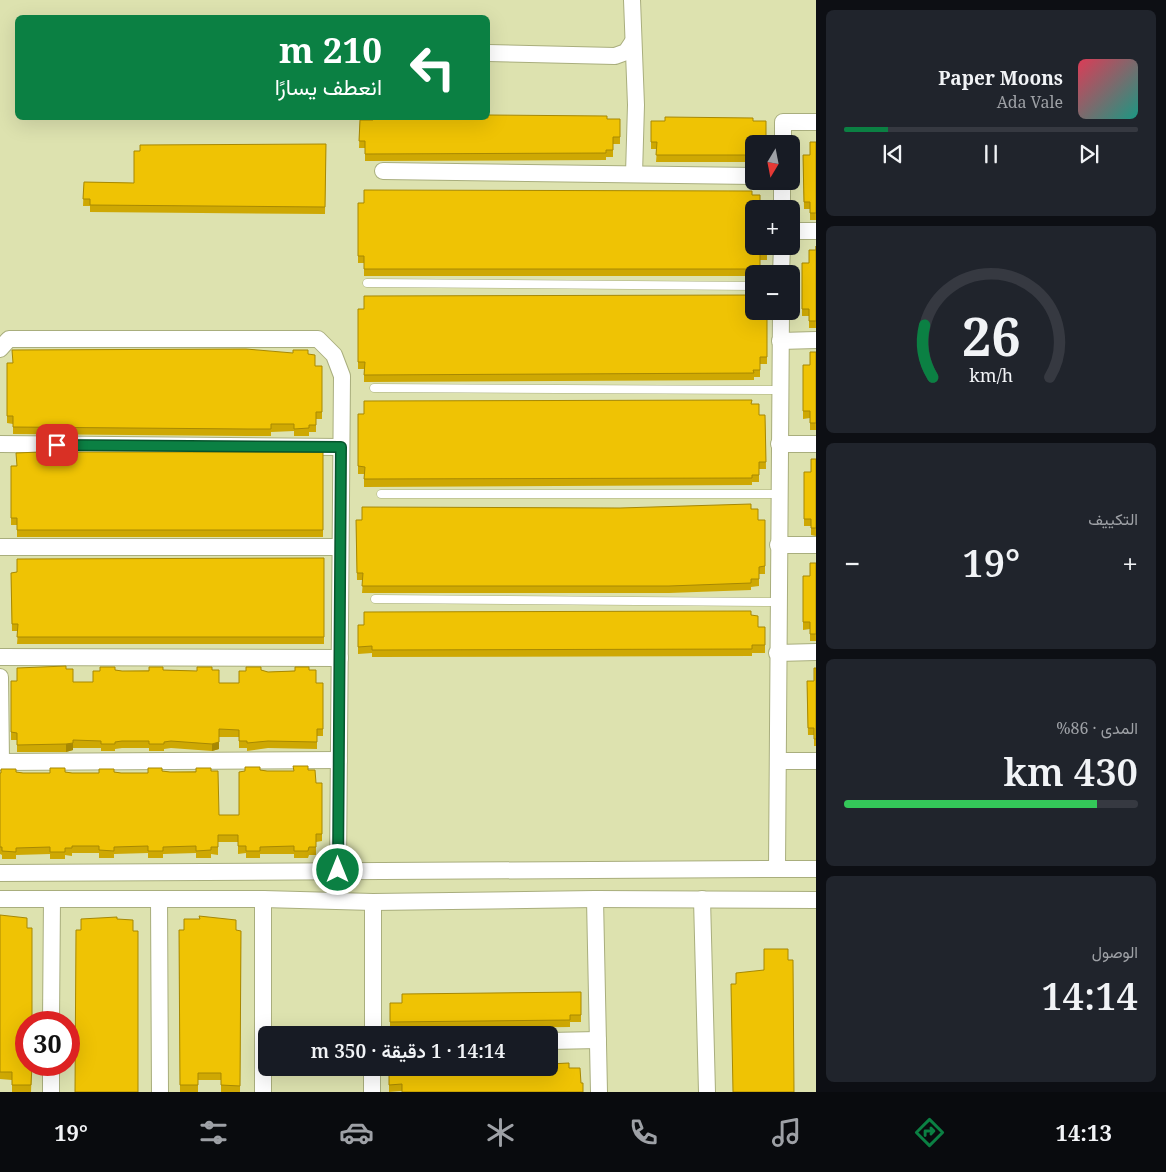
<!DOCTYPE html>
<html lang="ar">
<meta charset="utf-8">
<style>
:root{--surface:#171b24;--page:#20242c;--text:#f1f3f6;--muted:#9ea1a6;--line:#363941;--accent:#0b8043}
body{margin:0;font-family:"Noto Serif",Vazirmatn,serif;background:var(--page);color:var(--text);direction:rtl;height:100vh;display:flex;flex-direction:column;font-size:19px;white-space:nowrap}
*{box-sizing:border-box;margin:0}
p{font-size:16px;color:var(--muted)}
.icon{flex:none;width:28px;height:28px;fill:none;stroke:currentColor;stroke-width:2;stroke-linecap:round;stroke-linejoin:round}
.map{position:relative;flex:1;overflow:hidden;direction:ltr}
.side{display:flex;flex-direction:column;gap:10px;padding:10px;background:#0d0f14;width:350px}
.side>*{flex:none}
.hud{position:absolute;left:15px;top:15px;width:475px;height:105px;border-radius:8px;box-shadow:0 5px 20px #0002;direction:rtl;background:#0b8043;color:#fff;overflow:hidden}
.needle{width:32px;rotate:190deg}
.buttons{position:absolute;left:745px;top:135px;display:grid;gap:10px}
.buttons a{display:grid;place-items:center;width:55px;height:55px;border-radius:8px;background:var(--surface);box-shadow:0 5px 20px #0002;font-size:25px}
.speed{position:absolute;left:15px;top:1011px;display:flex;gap:10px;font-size:25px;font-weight:700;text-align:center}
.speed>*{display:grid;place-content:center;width:65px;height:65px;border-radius:50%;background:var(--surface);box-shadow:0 5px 20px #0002;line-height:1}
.speed .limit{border:8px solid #d22;background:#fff;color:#111}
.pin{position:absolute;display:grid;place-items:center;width:42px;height:42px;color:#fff;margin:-21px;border-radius:10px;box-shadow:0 2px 8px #0006}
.me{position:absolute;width:55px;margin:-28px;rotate:0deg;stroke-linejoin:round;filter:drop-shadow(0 0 4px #0008)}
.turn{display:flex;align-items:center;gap:18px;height:105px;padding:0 25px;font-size:22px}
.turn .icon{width:65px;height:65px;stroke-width:2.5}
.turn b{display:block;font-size:35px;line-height:42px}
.big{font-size:38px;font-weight:600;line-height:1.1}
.side .tile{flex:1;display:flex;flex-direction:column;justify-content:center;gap:8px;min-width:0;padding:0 18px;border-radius:8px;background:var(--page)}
.side .dial{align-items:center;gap:0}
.dial svg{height:130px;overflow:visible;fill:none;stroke:var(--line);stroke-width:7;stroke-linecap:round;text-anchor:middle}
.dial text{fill:var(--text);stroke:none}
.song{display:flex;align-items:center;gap:15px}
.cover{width:60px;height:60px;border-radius:8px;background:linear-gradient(135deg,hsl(350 70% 55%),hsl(170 70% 35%))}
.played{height:5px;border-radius:2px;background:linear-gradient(90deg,var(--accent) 15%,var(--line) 15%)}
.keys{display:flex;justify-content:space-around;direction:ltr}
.heat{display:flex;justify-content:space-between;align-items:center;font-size:28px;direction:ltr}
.charge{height:8px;border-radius:4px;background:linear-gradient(90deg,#34c759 86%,var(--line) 0)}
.trip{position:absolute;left:258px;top:1026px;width:300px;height:50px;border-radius:8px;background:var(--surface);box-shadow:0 5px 20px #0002;font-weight:600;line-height:50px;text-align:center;direction:rtl}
.tab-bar{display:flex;height:80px;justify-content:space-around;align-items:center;background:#090b0e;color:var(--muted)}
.tab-bar .icon{width:35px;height:35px}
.tab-bar .active{color:var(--accent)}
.tab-bar b{font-size:22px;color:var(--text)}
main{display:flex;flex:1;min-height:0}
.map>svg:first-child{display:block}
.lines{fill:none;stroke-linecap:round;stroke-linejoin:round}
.lane-casing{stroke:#a9ae7d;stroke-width:9}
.street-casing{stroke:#a9ae7d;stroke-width:18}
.lane{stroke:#fff;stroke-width:8}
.street{stroke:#fff;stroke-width:16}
.wall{fill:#cea803}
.shaded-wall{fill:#a78803}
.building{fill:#efc304;stroke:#a78803}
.route-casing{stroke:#07532c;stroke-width:12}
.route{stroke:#0b8043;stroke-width:9}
</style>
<main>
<section class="side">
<div class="tile">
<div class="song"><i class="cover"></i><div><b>Paper Moons</b><p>Ada Vale</p></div></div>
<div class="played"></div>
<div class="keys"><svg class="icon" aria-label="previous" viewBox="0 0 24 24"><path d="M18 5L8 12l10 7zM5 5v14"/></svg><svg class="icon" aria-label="pause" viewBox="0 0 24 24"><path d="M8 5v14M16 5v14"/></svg><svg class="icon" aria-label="next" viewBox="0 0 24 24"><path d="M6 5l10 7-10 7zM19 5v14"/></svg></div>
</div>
<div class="tile dial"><svg viewBox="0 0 100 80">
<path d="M14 69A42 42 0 1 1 86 69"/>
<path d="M14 69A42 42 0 0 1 9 37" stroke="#0b8043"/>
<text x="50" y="56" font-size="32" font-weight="700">26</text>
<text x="50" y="72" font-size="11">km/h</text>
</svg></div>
<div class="tile"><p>التكييف</p>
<div class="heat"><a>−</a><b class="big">19°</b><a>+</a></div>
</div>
<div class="tile"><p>المدى · 86%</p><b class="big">430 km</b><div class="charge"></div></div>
<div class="tile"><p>الوصول</p><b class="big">14:14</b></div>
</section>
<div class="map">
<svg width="816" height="1092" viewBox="0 0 816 1092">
<rect width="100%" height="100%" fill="#dde2af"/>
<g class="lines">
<g class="lane-casing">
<g id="lane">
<polyline points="367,283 754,286"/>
<polyline points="374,388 780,390"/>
<polyline points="381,494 779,494"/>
<polyline points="375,599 778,602"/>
</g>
</g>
<g class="street-casing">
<g id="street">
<polyline points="632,0 636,105 634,174"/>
<polyline points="488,53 615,56 626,52 632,43"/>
<polyline points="783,144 783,122 816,122"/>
<polyline points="383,171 754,176"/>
<polyline points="782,209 782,181"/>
<polyline points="791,231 816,231"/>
<polyline points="781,274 782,246"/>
<polyline points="780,341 816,340"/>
<polyline points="0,349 9,339 318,339 334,355 342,376 338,870"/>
<polyline points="0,444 341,447"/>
<polyline points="779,444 816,444"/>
<polyline points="778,545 816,545"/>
<polyline points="0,547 340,547"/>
<polyline points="777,653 816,652"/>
<polyline points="0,657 340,658"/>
<polyline points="0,677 1,762"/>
<polyline points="779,761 816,761"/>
<polyline points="0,762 339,760"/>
<polyline points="777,869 816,869"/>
<polyline points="0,873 777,869 781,311"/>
<polyline points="0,899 263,899 373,902 595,899 816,900"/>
<polyline points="159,899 160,1092"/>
<polyline points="263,899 263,1092"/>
<polyline points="595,899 599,1092"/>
<polyline points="702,899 707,1092"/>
<polyline points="51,1022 52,899"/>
<polyline points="373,1035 373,902"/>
<polyline points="549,1041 598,1040"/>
<polyline points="51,1092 51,1065"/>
<polyline points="372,1092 372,1068"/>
</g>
</g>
<use href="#lane" class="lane"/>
<use href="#street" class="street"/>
</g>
<g class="wall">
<polygon points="620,119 620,144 613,144 613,157 606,157 606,160 365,161 365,148 359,148 360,120"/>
<polygon points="651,121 766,121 766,144 754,144 754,159 752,159 752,162 656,162 657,149 651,149"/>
<polygon points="816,142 816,220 810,220 810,209 804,209 803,155 810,155"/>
<polygon points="326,144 325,214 90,212 90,206 83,206 84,182 134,183"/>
<polygon points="752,195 760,206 767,246 767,260 760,260 760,273 753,273 753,276 364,276 364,263 358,263 358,203"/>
<polygon points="816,246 816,328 809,328 809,316 802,316 802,263 809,263 816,250"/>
<polygon points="364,309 767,311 767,364 760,364 760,377 754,377 754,380 364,382 364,369 358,369 358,317"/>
<polygon points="816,352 816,430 810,430 810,418 803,419 803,365 810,365"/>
<polygon points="308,354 315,366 322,366 322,419 316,419 316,432 309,432 309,436 294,436 294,431 271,432 271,436 247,436 13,434 13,424 7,423 7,363"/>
<polygon points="751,404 759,415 765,415 766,469 759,469 759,482 752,482 752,485 364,487 364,474 358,474 358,414"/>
<polygon points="323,452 323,537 17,537 17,525 11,525 11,466"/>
<polygon points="816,459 816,536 811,535 811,526 804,526 804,472 811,472"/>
<polygon points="751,509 758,520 765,520 765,574 759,574 759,586 751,587 751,590 669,593 362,593 363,580 357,580 356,520"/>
<polygon points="324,558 324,644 17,644 18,631 12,631 11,573"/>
<polygon points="816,563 816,641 810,641 810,629 803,630 803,576 810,576"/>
<polygon points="751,615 758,627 765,627 765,653 752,653 752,656 372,657 372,653 358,654 358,625"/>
<polygon points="816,668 816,746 814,746 814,735 808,735 807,688 814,681"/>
<polygon points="66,669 73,682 93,682 100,671 115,670 122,671 163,670 197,671 212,670 219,683 239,683 261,670 268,672 309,670 316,683 323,683 323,736 317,736 317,749 268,748 247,751 247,748 239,748 239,737 219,737 219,749 212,751 171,748 164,749 164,751 149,751 149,748 122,748 115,749 115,751 101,751 101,748 73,748 73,750 66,752 17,752 17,740 11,740 11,681 17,681"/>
<polygon points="260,770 267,771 294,771 308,770 316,783 322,783 322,841 316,842 316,855 309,855 308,858 294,858 294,854 260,854 260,858 246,858 246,853 238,854 238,842 218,842 218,855 211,854 211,858 196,858 196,853 163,854 163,858 148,858 148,853 114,854 114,858 99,858 99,853 72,853 72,856 65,855 65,859 50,859 50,854 16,855 16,859 2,859 2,855 0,854 0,773 16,772 23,773 50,773 65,772 72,773 99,773 114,772 121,773 148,773 162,771 170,772 211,771 219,815 239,815"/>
<polygon points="0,915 27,928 32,1065 31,1092 12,1092 12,1080 0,1079"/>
<polygon points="179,930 241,931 240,1092 221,1092 221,1080 198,1080 198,1092 180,1092"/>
<polygon points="581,992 581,1022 570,1022 570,1027 390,1029 390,1003 402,1003"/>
<polygon points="389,1068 549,1068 402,1091 389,1092"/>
</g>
<g class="shaded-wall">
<polygon points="219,742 219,749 212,751 212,744"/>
<polygon points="73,743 73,750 66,752 66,744"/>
</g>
<g class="building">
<polygon points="488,115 607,116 607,119 620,119 620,137 613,137 613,150 606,150 606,153 365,154 365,141 359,141 360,120 373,120 373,118 488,118"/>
<polygon points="665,117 753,118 753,121 766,121 766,139 759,139 759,144 754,144 754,152 752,152 752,155 656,155 657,142 651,142 651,121 665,121"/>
<polygon points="810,142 816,142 816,213 810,213 810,202 804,202 803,155 810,155"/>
<polygon points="326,144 325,207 90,205 90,199 83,199 84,182 134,183 134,151 140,151 140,145"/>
<polygon points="364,190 752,191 752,195 760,195 760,206 766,207 766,209 754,209 754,246 767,246 767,253 760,253 760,266 753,266 753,269 364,269 364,256 358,256 358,203 364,203"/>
<polygon points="816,246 816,321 809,321 809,309 802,309 802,263 809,263 809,250 816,250"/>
<polygon points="753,295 754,311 767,311 767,357 760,357 760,370 753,370 754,373 364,375 365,362 358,362 358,309 364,309 364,296"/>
<polygon points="246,349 293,353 293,350 308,350 308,354 315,355 315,366 322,366 322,412 316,412 316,425 309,425 309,428 294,429 294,424 271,424 271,429 247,429 13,427 13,416 7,416 7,363 13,363 12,350"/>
<polygon points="810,352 816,352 816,423 810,423 810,411 803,411 803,365 810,365"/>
<polygon points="752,400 751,404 759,404 759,415 765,415 766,462 759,462 759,475 752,475 752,478 364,479 365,467 358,466 358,414 364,414 364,401"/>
<polygon points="40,452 323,452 323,530 17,530 17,518 11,518 11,466 17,466 16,453"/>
<polygon points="811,459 816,459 816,528 811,528 811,519 804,519 804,472 811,472"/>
<polygon points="751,504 751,509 758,509 758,520 765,520 765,566 759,567 759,579 751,579 751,583 669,586 362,586 363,573 357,573 356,520 362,520 362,507 620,508"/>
<polygon points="324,558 324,637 17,637 18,624 12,624 11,573 17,572 17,559"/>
<polygon points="810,563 816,563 816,634 810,634 810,622 803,622 803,576 810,576"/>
<polygon points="751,611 751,615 758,616 758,627 765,627 765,645 752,645 752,649 372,650 372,646 358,647 358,625 364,625 364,612"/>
<polygon points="66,666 66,669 73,669 73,682 93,682 93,671 100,671 100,667 115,667 115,670 122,671 149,671 149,667 163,667 163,670 197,671 197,667 212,667 212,670 219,670 219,683 239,683 239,671 246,671 246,667 261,667 261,670 268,672 295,671 295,667 309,667 309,670 316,670 316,683 323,683 323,729 317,729 317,742 268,741 247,743 247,741 239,741 239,730 219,729 219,742 212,744 171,741 164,742 164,744 149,744 149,741 122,741 115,742 115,744 101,744 101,741 73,740 73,743 66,744 17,745 17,733 11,732 11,681 17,681 17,668"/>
<polygon points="814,668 816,668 816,739 814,739 814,728 808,728 807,681 814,681"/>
<polygon points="293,766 308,766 308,770 315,770 316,783 322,783 322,834 316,834 316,847 309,847 308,851 294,851 294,846 260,847 260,851 246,851 246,846 238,846 238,835 218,835 218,847 211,847 211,850 196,851 196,846 163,847 163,851 148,851 148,846 114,847 114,851 99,850 99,846 72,846 72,848 65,848 65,852 50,852 50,847 16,848 16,852 2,851 2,847 0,847 0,773 1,773 1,769 16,769 16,772 23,773 50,773 50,768 65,768 65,772 72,773 99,773 99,769 114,769 114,772 121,773 148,773 148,768 162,768 162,771 170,772 196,772 196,768 211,768 211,771 218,771 219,815 239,815 239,772 245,771 245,767 260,767 260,770 267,771 294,771"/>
<polygon points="0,915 27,918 27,928 32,928 32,1022 26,1022 26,1065 32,1065 31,1085 12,1085 12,1072 0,1072"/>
<polygon points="199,916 236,920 236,930 241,931 240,1086 221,1085 221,1073 198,1073 198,1085 180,1085 179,930 184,930 184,919 200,919"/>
<polygon points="117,917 117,919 133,920 133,931 138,931 138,1092 75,1092 76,930 81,930 81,919"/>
<polygon points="764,949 788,949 788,960 793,960 794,1092 733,1092 731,984 736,984 736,973 764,970"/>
<polygon points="581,992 581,1015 570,1015 570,1020 390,1022 390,1003 402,1003 402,994"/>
<polygon points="569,1063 569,1068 580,1068 581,1083 583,1083 583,1092 402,1092 402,1084 389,1085 389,1068 549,1068 549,1064"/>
</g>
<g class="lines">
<g class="route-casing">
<polyline id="route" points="57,445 341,447 338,870"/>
</g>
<use href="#route" class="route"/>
</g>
</svg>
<div class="buttons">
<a><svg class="needle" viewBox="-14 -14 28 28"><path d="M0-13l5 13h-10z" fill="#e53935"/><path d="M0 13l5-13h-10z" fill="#9ea1a6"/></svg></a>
<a>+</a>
<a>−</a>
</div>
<div class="speed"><div class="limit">30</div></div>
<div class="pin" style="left:57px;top:445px;background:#d93025"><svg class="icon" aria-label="arrive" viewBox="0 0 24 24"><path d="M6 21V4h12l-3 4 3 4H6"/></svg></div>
<svg class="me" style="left:338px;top:870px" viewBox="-20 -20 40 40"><circle r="17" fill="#0b8043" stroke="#fff" stroke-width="3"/><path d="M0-11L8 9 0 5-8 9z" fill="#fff"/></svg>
<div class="trip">14:14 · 1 دقيقة · 350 m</div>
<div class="hud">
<div class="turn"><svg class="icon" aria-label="left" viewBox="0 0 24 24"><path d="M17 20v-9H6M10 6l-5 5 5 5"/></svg><div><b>210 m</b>انعطف يسارًا</div></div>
</div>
</div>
</main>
<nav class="tab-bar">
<b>14:13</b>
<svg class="icon active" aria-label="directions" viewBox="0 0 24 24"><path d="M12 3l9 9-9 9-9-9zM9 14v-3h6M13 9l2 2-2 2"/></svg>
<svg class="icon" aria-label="music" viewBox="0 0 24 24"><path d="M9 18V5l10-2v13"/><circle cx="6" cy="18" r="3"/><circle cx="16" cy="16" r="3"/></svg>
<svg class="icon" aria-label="phone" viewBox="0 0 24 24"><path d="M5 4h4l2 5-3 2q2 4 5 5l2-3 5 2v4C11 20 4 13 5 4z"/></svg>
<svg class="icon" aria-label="climate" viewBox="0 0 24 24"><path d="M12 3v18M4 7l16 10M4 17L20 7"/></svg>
<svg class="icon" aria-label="car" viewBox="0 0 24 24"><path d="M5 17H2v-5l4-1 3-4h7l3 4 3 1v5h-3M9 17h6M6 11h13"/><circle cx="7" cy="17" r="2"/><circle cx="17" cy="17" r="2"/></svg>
<svg class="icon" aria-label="filters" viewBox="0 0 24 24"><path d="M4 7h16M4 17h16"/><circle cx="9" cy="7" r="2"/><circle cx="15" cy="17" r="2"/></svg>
<b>19°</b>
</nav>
